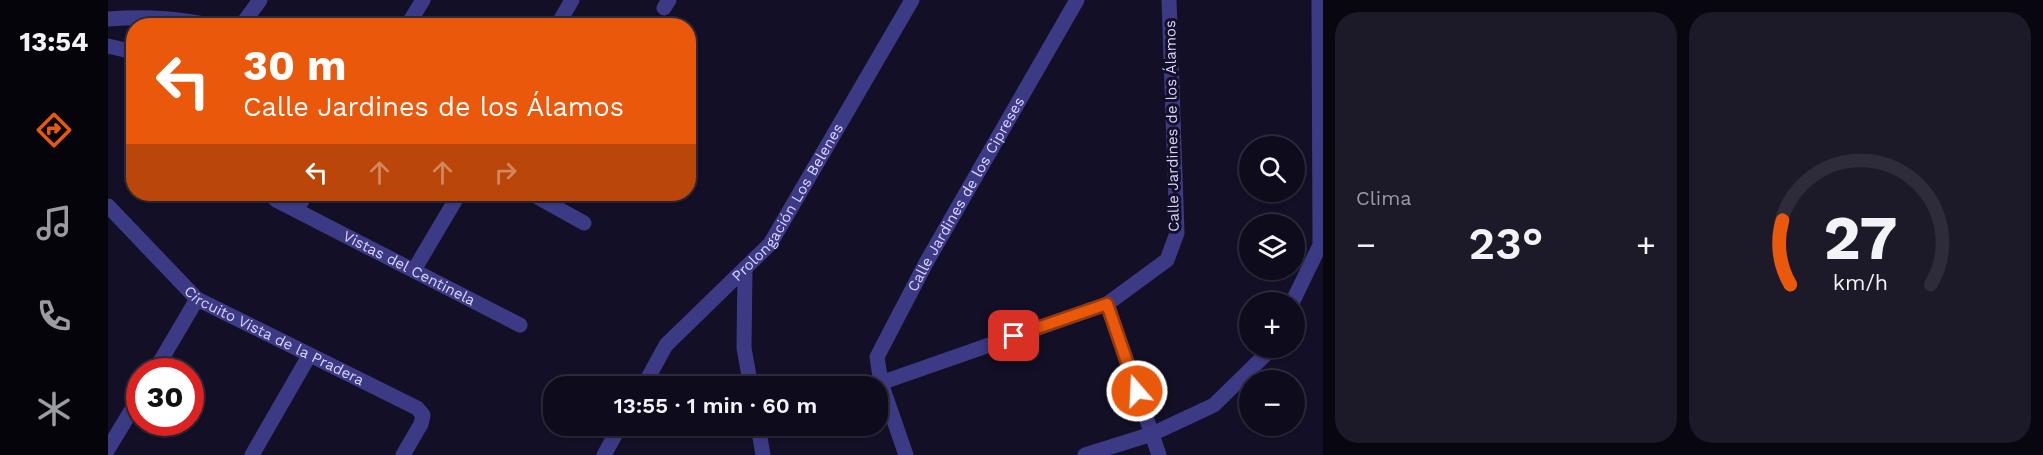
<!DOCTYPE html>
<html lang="es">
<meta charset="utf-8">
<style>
:root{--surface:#0e0b1c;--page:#1c1929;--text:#f1f3f6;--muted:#9b9ba3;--line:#2e2b3b;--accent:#ea580c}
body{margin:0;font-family:"Work Sans",sans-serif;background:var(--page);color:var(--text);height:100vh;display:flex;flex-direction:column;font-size:22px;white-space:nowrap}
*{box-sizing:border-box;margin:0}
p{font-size:20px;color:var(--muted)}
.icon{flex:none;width:33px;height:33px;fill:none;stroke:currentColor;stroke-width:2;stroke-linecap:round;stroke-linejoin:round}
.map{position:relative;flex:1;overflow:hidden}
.panel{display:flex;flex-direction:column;gap:12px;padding:12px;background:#08060f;width:720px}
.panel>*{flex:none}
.guide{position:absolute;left:18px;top:18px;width:570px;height:183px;border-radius:24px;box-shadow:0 2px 4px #0004,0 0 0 2px var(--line);background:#ea580c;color:#fff;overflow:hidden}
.controls{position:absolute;left:1131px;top:136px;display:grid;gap:12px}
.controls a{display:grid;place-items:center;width:66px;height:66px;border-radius:50%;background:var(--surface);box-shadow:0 2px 4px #0004,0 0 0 2px var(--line);font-size:30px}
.speed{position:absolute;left:18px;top:358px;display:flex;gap:12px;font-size:30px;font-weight:700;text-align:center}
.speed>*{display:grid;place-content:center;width:78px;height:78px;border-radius:50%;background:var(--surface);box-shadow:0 2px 4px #0004,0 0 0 2px var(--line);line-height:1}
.speed .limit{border:9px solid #d22;background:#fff;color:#111}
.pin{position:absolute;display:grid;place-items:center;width:51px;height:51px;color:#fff;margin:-26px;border-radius:12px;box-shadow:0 3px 9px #0006}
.me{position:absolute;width:66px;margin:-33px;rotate:341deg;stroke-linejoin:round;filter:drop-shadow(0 0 4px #0008)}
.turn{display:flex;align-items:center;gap:21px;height:126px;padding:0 18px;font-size:27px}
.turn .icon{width:78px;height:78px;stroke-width:2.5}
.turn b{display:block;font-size:42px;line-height:51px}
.lanes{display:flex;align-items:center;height:57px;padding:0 18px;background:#0003;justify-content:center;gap:30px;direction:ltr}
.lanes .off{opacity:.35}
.big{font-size:45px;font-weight:600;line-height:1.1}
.panel .card{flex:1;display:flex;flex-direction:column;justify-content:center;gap:9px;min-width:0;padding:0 21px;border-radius:24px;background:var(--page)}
.panel .dial{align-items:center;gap:0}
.dial svg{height:156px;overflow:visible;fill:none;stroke:var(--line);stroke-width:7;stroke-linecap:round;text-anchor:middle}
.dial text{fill:var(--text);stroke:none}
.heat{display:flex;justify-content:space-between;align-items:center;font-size:33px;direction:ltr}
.panel .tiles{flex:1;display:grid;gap:12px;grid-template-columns:repeat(2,1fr)}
.trip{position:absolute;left:435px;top:376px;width:345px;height:60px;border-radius:24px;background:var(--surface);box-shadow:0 2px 4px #0004,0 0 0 2px var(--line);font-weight:600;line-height:60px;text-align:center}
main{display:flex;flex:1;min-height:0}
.tabs{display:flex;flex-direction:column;width:108px;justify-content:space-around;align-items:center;background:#06040b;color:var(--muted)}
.tabs .icon{width:42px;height:42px}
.tabs .current{color:var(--accent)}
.tabs b{font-size:27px;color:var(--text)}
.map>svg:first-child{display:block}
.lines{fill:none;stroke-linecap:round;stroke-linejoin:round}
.street{stroke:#3d3a85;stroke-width:15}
.route-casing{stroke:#983908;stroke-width:15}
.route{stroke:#ea580c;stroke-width:10}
.labels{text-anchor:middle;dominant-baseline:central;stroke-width:6;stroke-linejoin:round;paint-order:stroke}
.street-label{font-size:15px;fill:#d9d4ff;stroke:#130f26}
</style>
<main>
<nav class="tabs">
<b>13:54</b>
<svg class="icon current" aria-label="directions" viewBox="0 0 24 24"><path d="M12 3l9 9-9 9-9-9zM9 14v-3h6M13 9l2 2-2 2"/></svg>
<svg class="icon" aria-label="music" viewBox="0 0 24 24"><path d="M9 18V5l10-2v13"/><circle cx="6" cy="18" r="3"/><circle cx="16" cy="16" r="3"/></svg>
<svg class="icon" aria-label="phone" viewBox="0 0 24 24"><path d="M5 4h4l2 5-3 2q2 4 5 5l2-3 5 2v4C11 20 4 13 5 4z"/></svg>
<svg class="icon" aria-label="climate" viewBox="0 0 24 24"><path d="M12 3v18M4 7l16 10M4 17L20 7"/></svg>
</nav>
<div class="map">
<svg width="1215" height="455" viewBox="0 0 1215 455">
<rect width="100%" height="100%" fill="#130f26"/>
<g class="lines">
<g class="street">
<polyline points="556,8 561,0"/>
<path d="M 0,19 C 38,16 69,18 107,26"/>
<polyline points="133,26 152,0"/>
<polyline points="299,26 315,0"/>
<polyline points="449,26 464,0"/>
<polyline points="0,46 26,52"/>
<polyline points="580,128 581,129"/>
<path id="s1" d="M 162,194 L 168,200 L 412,325"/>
<polyline points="424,194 476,223"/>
<path id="s2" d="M 0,206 L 89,299 L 309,408 L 315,415 L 313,424 L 295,455"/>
<polyline points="188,210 198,194"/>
<polyline points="637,268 636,348 643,387"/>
<polyline points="306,270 351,194"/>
<polyline points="1184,303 1212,245 1211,0"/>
<polyline points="999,304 1051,455"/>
<polyline points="46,372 89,299"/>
<path id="s3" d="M 535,387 L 558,345 L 662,244 L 804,0"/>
<polyline points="761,387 999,304 1059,260 1069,233 1061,0"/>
<polyline points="650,426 655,455"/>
<polyline points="651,434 664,426"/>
<polyline points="0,449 32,396"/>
<polyline points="144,455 201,356"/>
<polyline points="496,455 512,426"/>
<path id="s4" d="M 798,455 L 773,383 L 769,357 L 819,261 L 969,0"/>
<polyline points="977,455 1044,434 1106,405 1160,352 1162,348"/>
</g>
</g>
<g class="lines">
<g class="route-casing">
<polyline id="route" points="906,336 999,304 1029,391"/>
</g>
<use href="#route" class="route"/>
</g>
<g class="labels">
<g class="street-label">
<text transform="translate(1064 126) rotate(-91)">Calle Jardines de los Álamos</text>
<text stroke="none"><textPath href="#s4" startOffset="288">Calle Jardines de los Cipreses</textPath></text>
<text stroke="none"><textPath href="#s3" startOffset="237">Prolongación Los Belenes</textPath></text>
<text stroke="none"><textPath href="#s1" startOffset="158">Vistas del Centinela</textPath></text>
<text stroke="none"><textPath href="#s2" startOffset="214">Circuito Vista de la Pradera</textPath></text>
</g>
</g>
</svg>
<div class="controls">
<a><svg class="icon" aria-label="search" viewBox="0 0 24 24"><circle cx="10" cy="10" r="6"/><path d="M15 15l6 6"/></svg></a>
<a><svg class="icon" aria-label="layers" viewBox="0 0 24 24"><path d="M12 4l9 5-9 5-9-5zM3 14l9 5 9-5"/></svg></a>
<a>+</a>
<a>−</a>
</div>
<div class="speed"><div class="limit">30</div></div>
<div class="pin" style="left:906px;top:336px;background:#d93025"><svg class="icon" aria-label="arrive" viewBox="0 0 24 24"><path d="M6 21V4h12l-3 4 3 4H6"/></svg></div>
<svg class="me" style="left:1029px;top:391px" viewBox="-20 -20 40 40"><circle r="17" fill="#ea580c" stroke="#fff" stroke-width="3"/><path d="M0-11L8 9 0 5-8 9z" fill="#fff"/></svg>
<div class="trip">13:55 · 1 min · 60 m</div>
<div class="guide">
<div class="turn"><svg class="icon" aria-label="left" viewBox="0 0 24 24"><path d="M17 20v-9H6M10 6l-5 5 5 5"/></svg><div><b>30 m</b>Calle Jardines de los Álamos</div></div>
<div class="lanes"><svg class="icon" aria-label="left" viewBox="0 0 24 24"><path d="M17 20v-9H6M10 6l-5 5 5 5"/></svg><svg class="icon off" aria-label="ahead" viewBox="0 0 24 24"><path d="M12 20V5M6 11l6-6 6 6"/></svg><svg class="icon off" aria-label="ahead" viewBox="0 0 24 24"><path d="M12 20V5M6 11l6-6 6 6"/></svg><svg class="icon off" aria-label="right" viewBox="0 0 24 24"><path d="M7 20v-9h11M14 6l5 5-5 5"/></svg></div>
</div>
</div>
<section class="panel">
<div class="tiles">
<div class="card"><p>Clima</p>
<div class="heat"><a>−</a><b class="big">23°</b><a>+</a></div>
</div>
<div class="card dial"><svg viewBox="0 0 100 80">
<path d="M14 69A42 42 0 1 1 86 69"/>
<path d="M14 69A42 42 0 0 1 10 36" stroke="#ea580c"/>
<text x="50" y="56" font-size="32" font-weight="700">27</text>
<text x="50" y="72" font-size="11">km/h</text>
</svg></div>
</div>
</section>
</main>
